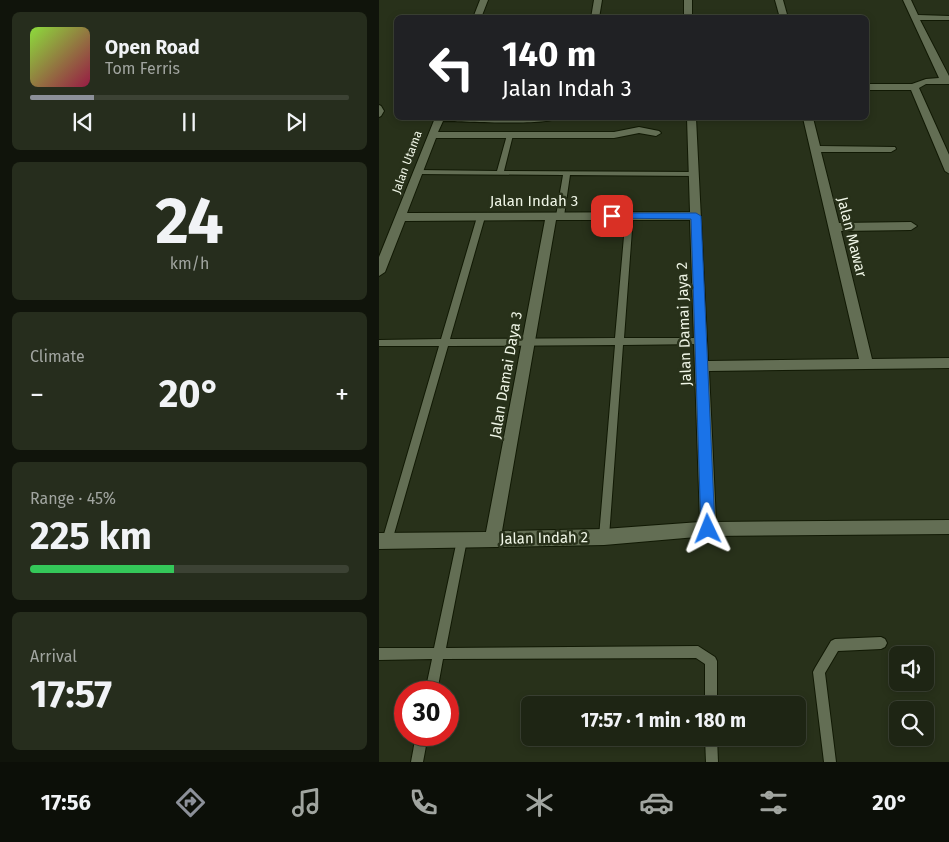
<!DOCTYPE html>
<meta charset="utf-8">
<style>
:root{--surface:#1e2514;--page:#262d1d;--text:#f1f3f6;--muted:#a1a5a0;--line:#3c4234;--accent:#8c9099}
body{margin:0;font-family:"Fira Sans",sans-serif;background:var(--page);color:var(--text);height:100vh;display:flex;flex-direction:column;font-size:19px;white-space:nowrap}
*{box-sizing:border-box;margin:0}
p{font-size:16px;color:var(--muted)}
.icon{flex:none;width:28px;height:28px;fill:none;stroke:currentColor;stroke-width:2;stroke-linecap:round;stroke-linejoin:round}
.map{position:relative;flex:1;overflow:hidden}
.panel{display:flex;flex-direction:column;gap:12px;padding:12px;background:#10140b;width:379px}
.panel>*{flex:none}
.banner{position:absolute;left:15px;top:15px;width:475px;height:105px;border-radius:8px;box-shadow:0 2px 8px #0003,0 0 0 1px var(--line);background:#202124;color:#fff;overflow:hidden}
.fabs{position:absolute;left:510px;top:646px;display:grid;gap:10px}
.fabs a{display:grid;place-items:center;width:45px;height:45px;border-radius:8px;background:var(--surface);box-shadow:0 2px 8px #0003,0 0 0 1px var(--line);font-size:25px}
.speed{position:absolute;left:15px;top:681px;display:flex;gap:10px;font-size:25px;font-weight:700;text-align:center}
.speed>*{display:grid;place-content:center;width:65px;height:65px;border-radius:50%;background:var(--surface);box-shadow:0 2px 8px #0003,0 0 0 1px var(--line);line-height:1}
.speed .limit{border:8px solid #d22;background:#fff;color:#111}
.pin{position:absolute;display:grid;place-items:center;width:42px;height:42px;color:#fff;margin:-21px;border-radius:10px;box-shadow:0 2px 8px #0006}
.me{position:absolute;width:55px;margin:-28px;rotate:358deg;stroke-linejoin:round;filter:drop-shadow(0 0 4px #0008)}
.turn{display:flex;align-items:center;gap:18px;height:105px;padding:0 25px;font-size:22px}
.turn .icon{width:65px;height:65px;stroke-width:2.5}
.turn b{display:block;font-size:35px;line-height:42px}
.big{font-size:38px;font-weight:700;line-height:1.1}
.panel .tile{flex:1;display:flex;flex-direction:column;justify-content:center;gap:8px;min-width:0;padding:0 18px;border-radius:8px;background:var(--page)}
.panel .dial{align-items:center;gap:0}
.dial b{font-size:65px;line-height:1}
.song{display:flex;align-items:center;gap:15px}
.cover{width:60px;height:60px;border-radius:8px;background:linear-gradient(135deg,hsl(90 70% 55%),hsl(340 70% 35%))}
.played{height:5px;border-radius:2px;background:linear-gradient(90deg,var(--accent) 20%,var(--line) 20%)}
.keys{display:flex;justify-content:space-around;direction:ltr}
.heat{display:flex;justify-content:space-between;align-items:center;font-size:28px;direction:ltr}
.charge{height:8px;border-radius:4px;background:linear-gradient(90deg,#34c759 45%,var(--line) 0)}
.trip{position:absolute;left:142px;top:696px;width:285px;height:50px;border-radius:8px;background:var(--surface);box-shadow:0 2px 8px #0003,0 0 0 1px var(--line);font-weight:700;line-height:50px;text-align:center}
.tab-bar{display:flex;height:80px;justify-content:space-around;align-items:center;background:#0c0f08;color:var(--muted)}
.tab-bar .icon{width:35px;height:35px}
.tab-bar .current{color:var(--accent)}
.tab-bar b{font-size:22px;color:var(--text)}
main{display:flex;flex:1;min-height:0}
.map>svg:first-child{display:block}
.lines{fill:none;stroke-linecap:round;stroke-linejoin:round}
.service-casing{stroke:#111904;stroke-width:2}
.minor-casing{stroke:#111904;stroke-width:2}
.service{fill:#636e54;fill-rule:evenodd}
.minor{fill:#636e54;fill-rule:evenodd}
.route{fill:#1a73e8;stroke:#114b97}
.labels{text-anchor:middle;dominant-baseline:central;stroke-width:5;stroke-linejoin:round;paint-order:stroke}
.far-street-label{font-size:12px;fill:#eff5e6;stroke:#28311a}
.street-label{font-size:15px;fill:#eff5e6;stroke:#28311a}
</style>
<main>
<section class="panel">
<div class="tile">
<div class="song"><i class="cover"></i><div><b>Open Road</b><p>Tom Ferris</p></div></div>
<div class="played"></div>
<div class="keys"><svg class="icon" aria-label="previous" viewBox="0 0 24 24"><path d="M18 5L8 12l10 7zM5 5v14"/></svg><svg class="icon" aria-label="pause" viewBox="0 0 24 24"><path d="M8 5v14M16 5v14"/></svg><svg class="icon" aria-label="next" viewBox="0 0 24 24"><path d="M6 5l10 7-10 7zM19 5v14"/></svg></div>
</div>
<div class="tile dial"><b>24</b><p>km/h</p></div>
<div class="tile"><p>Climate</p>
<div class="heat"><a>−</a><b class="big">20°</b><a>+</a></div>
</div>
<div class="tile"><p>Range · 45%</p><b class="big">225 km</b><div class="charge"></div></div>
<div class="tile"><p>Arrival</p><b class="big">17:57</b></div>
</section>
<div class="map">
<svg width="571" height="762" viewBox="0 0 571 762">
<rect width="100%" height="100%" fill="#28311a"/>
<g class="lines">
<g class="service-casing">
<g id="service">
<polygon points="0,105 2,106 5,111 2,116 0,117"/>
<polygon points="131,133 134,135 125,171 315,172 318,174 315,176 191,175 185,216 181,218 177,216 184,175 39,174 36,172 39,170 118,171 128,135"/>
<polygon points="247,214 253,214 254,216 245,338 322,338 326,341 322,344 244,345 230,537 229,540 225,542 221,540 220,537 236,345 69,346 13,541 12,544 8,546 4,544 3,541 60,346 0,346 0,340 62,339 98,217 102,215 106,217 71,339 236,338"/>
<polygon points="83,535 87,537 88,540 67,648 319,646 336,657 338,661 338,705 326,705 326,664 317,658 64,659 58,692 46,692 53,659 0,660 0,648 55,648 78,540 79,537"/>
<polygon points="502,637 506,639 508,643 506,647 502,649 459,651 446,673 457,762 445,762 434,672 436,668 452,641 456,639"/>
<polygon points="37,735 49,735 44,762 32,762"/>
<polygon points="326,738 338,738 339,762 327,762"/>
</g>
</g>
<g class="minor-casing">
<g id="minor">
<polygon points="101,0 109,0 102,18 94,18"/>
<polygon points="215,0 223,0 220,18 212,18"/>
<rect x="305" y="0" width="8" height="18"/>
<polygon points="396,0 404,0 409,18 401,18"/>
<polygon points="524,0 532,0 539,15 571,16 571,20 541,20 571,78 571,84 547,84 540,88 571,157 571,174 566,171 532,90 488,90 488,84 533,84 547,79 560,78"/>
<path d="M 56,118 L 178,118 C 168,126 82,121 64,121 L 59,132 L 235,132 L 260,127 L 280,131 L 282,133 L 277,136 L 260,133 L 235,138 L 57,138 L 28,213 L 311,212 L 308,118 L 317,118 L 329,361 L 480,359 L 424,118 L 434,118 L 441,146 L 516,147 L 517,149 L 512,152 L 442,152 L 460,223 L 532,222 L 538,226 L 532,230 L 462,231 L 493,359 L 571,358 L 571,368 L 330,371 L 337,522 L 571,520 L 571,534 L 329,536 L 225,545 L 0,549 L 0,533 L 107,532 L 166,220 L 26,221 L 6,272 L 0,276 L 0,257 ZM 177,220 L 311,220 L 321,522 L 225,529 L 123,531 Z"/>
</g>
</g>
<use href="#service" class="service"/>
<use href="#minor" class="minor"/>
</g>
<polygon class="route" points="233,213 317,213 322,216 336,529 334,534 329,535 324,534 322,529 312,219 230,218 230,214"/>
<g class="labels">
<g class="far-street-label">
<text transform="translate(28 162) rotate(-70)">Jalan Utama</text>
</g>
<g class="street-label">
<text x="155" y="201">Jalan Indah 3</text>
<text transform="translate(473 237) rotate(76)">Jalan Mawar</text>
<text transform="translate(305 324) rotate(-92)">Jalan Damai Jaya 2</text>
<text transform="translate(127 375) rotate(-80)">Jalan Damai Daya 3</text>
<text transform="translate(165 538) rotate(-1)">Jalan Indah 2</text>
</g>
</g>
</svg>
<div class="fabs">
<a><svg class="icon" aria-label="sound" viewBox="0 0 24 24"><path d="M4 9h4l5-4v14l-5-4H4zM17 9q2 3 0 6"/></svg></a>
<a><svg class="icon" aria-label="search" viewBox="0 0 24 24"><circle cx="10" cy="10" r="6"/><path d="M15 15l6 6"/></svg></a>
</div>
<div class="speed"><div class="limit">30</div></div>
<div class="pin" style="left:233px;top:216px;background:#d93025"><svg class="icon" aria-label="arrive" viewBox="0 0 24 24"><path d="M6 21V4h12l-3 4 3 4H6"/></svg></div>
<svg class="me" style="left:329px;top:529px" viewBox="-20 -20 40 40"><path d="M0-17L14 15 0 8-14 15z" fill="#1a73e8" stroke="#fff" stroke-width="4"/></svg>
<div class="trip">17:57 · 1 min · 180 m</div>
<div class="banner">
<div class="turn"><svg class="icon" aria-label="left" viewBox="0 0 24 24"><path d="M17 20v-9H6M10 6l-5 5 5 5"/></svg><div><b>140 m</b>Jalan Indah 3</div></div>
</div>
</div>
</main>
<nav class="tab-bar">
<b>17:56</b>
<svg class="icon current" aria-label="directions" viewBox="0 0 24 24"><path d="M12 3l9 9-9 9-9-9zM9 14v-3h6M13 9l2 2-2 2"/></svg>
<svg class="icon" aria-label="music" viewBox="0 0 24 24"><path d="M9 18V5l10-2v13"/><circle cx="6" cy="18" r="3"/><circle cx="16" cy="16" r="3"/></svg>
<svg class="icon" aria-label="phone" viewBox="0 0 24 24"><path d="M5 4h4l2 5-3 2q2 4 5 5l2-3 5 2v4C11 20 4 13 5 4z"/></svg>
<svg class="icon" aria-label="climate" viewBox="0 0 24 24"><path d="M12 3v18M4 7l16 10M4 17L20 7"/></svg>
<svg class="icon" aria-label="car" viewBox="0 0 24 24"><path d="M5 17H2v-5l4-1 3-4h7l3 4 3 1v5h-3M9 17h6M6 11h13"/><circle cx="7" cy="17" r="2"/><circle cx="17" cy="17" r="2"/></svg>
<svg class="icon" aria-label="filters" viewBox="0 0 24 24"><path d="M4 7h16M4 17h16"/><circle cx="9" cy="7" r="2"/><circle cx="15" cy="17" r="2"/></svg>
<b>20°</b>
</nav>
